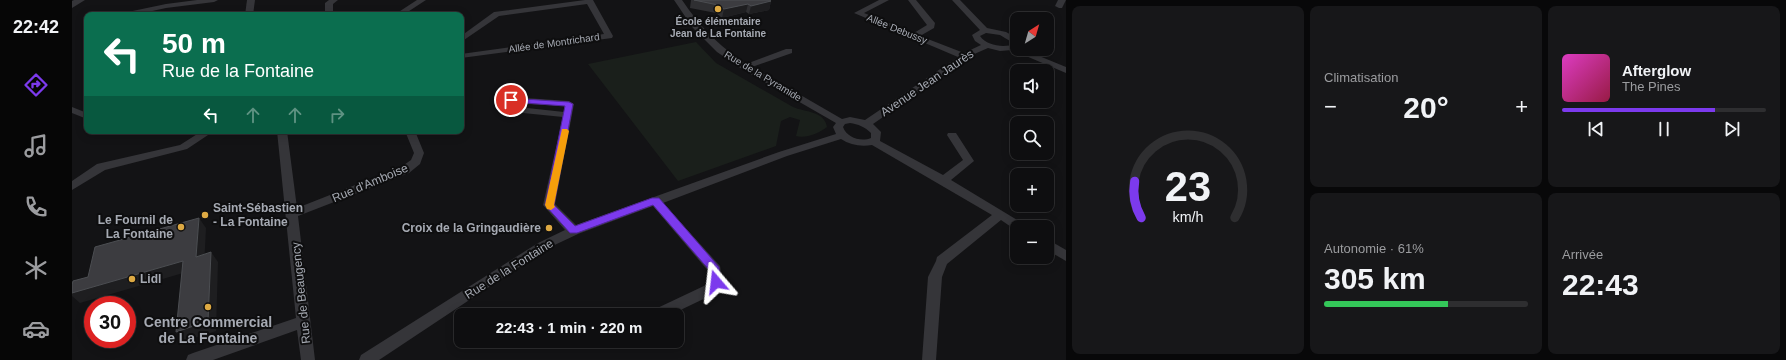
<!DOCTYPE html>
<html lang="fr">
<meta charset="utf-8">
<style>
:root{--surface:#0e0e10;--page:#171719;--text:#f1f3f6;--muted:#9b9c9f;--line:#2e2e30;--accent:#7c3aed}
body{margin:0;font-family:Helvetica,sans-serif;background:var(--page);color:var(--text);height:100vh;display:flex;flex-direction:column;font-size:15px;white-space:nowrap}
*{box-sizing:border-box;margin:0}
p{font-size:13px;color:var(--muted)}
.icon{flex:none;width:22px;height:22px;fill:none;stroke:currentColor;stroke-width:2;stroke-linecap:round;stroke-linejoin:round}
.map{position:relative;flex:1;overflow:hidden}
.sheet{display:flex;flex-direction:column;gap:6px;padding:6px;background:#080809;width:720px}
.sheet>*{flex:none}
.top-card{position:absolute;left:12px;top:12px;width:380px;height:122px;border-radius:8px;box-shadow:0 2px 10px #0003,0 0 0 1px var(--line);background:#0b6e4f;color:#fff;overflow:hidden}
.needle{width:26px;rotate:37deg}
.fabs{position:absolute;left:938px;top:12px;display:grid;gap:8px}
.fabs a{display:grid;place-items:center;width:44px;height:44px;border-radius:8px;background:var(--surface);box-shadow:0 2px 10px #0003,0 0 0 1px var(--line);font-size:20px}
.speed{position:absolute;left:12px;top:296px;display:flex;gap:8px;font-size:20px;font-weight:700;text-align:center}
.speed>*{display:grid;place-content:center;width:52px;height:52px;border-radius:50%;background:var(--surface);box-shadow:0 2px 10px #0003,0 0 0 1px var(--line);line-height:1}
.speed .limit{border:6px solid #d22;background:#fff;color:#111}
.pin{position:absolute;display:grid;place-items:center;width:34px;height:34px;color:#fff;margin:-17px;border:2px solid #fff;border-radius:50%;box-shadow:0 1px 4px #0007}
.me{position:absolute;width:44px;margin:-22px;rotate:343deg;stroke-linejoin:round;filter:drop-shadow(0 0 3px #0008)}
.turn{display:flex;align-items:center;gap:14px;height:84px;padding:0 12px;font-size:18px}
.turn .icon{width:52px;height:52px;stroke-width:2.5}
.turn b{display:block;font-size:28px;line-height:34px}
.lanes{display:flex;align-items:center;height:38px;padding:0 12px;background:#0003;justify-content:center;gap:20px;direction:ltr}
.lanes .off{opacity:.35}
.big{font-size:30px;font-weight:700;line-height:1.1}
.sheet .card{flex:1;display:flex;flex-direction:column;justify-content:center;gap:6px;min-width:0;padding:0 14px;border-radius:8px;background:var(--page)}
.sheet .dial{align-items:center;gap:0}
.dial svg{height:104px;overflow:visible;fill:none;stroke:var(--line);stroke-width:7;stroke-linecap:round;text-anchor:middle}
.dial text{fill:var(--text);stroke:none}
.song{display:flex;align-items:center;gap:12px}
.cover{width:48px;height:48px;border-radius:6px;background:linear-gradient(135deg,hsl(310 70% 55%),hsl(340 70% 35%))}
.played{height:4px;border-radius:2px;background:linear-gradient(90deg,var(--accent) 75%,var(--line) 75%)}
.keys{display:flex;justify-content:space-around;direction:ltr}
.heat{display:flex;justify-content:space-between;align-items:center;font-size:22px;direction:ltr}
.charge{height:6px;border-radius:3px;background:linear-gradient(90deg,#34c759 61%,var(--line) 0)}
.sheet .tiles{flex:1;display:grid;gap:6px;grid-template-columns:repeat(3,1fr)}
.card:first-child{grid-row:span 2}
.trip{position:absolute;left:382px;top:308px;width:230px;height:40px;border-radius:8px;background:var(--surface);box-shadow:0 2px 10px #0003,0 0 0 1px var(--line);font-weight:700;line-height:40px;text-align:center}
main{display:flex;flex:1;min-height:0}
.dock{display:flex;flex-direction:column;width:72px;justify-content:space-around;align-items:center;background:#060606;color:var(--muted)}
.dock .icon{width:28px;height:28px}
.dock .on{color:var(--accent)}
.dock b{font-size:18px;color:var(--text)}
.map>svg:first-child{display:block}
.green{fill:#1a1f1b}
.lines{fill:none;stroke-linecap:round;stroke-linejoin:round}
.minor{fill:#353539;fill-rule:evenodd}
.tertiary{fill:#353539;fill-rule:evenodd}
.wall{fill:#2f2f32}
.shaded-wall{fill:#1e1e20}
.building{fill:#3c3c40;stroke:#4c4e52}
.route{fill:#7c3aed;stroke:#51269a}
.slow{fill:#f59e0b}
.poi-dot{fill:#dda943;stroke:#0e0e0f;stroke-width:1.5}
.labels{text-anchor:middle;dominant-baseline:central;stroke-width:4;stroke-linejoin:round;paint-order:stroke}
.far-poi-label{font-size:10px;font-weight:bold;fill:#a6aab3;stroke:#0e0e0f}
.far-street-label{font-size:10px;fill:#a6aab3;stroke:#0e0e0f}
.street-label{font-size:12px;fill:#a6aab3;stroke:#0e0e0f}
.poi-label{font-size:12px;font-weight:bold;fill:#a6aab3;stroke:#0e0e0f;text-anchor:start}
.near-poi-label{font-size:14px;font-weight:bold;fill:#a6aab3;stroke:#0e0e0f}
</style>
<main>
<nav class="dock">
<b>22:42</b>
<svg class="icon on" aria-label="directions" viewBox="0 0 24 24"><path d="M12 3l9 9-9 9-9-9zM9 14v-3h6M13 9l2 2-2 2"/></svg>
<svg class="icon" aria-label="music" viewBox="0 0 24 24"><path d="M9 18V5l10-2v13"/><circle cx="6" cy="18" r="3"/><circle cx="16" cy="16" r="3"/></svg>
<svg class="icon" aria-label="phone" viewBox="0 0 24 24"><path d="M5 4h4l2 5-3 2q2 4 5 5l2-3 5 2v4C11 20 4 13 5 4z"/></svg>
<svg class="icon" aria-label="climate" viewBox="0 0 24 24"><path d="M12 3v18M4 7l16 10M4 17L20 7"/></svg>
<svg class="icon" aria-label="car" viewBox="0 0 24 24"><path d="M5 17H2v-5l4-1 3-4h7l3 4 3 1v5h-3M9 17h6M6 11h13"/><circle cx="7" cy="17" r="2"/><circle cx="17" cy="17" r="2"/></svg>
</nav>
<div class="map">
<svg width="994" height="360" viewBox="0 0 994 360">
<rect width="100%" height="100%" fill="#131315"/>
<path class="green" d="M 624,42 L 644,63 L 721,107 C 732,112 753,111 755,127 C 748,133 733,139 724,136 L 728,120 L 718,117 L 709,121 L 704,146 L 606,181 L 516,64 Z"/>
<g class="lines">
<g class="minor">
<polygon points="125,0 146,0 142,2 94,8 62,15 47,15 51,13 94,4"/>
<polygon points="175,0 183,0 181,15 173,15"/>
<polygon points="257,0 266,0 261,4 261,15 253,15 253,3"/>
<polygon points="345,0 354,0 331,15 322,15"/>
<polygon points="513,0 521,0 541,36 540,38 389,58 389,54 532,34 515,4 427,16 389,42 389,36 422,12"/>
<path d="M 602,0 L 610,0 C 629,28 645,44 674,64 L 714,49 L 720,49 L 720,53 L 680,67 L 770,119 L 778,117 L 793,120 L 886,57 L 782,13 L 807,0 L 817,0 L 792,13 L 842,33 L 855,25 L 836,0 L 844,0 L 863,23 L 862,28 L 848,36 L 892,53 L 909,45 L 903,41 L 900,35 L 908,30 L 880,0 L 888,0 L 915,28 L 934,32 L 945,38 L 945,49 L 950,49 L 994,67 L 994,73 L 940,50 L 928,51 L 916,48 L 900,55 L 801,124 L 809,132 L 808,141 L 871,175 L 891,160 L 875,135 L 876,133 L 884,133 L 902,161 L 879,180 L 952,224 L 954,227 L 945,227 L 945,231 L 929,220 L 875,264 L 870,277 L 864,360 L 850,360 L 856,277 L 864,261 L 865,257 L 920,215 L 800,145 C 789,147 778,145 769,139 L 715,156 L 591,203 L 648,266 L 651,282 L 644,293 L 598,315 L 577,315 L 579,311 L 634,285 L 637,281 L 637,272 L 581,206 L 506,234 L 474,249 L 307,360 L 287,360 L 289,355 L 466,243 L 493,230 L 471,205 L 491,117 L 431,111 L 425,105 L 430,99 L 439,97 L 497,101 L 502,104 L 483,204 L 504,225 L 707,152 L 764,134 L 761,127 L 764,123 L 670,69 L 645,52 L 621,28 ZM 914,33 L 928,35 L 943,44 C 932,48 915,46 908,36 ZM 436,103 L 492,106 L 492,112 L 437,106 L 435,105 ZM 778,123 C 786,124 793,127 799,133 L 799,138 C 789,142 775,138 771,127 L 773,124 Z"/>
<polygon points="986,0 994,0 990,8 987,8 983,6"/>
<polygon points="0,107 15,113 15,119 0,113"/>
<polygon points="130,131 142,131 115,149 33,170 0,190 0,181 25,164 108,145"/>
<polygon points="205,131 215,131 225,208 329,167 339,160 342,153 333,131 343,131 352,153 348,164 337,173 226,216 243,360 229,360 225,330 141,360 114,360 116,355 121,353 224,318"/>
<polygon points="975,239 994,250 994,261 975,250"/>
</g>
<polygon class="tertiary" points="2,0 13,0 0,8 0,1"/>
</g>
<polygon class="wall" points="619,0 698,0 699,1 697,10 677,14 674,12 650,18 644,13 618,8"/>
<g class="shaded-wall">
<polygon points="696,0 698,0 698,1 699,1 697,10 677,14 679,6"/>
<polygon points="676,4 674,12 650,18 652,9"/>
<polygon points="127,218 134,228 132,267 124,257"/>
<polygon points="139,252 146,262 144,331 113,341 104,332"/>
<polygon points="111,261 118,271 8,303 0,296 0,293"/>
</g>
<g class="building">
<polygon points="622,0 697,0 699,1 679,6 676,4 652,9 646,5"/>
<polygon points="127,218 124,257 139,252 136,321 104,332 111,261 0,293 0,285 1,281 16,277 23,247"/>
</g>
<polygon class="route" points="436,98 497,102 501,104 482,205 503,226 580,198 587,198 647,267 649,282 648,285 644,286 640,285 638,271 581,205 505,233 498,233 473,205 493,106 439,102 435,100"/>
<polygon class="slow" points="490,129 495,129 497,131 482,205 483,207 479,210 475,209 473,205"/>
<g class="poi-dot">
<circle cx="646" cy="9" r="4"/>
<circle cx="133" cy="215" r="4"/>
<circle cx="109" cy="227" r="4"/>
<circle cx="477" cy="228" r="4"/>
<circle cx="60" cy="279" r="4"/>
<circle cx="136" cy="307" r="4"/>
</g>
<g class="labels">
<g class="far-poi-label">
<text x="646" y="21">École élémentaire<tspan x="646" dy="12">Jean de La Fontaine</tspan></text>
</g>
<g class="far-street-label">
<text transform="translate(825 29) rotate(22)">Allée Debussy</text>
<text transform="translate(482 43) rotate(-8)">Allée de Montrichard</text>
<text transform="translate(691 76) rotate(31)">Rue de la Pyramide</text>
</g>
<g class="street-label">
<text transform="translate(855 83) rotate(-34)">Avenue Jean Jaurès</text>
<text transform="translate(298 183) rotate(-23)">Rue d'Amboise</text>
<text transform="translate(437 269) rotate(-32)">Rue de la Fontaine</text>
<text transform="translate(229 293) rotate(-96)">Rue de Beaugency</text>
</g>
<g class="poi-label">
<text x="141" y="208">Saint-Sébastien<tspan x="141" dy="14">- La Fontaine</tspan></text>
<text x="101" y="220" text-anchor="end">Le Fournil de<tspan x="101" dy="14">La Fontaine</tspan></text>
<text x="469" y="228" text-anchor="end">Croix de la Gringaudière</text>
<text x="68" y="279">Lidl</text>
</g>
<g class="near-poi-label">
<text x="136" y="322">Centre Commercial<tspan x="136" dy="16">de La Fontaine</tspan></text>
</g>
</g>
</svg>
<div class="fabs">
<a><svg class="needle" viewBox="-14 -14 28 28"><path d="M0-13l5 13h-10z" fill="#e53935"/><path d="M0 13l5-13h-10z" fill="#9b9c9f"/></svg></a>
<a><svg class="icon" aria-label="sound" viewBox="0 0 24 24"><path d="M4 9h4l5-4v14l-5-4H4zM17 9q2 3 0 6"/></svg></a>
<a><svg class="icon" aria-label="search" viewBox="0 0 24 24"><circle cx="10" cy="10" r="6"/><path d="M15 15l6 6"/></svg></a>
<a>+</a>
<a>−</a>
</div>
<div class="speed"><div class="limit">30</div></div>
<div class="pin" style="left:439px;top:100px;background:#d93025"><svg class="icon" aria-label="arrive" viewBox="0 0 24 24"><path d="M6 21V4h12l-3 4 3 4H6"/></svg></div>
<svg class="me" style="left:644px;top:282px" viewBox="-20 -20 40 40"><path d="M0-17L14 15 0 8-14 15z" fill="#7c3aed" stroke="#fff" stroke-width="4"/></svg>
<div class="trip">22:43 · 1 min · 220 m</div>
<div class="top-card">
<div class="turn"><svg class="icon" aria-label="left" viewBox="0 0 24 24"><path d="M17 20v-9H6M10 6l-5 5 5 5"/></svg><div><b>50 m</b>Rue de la Fontaine</div></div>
<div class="lanes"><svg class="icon" aria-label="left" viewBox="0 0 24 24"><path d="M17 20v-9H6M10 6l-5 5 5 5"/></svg><svg class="icon off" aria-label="ahead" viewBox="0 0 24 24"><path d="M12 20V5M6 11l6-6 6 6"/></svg><svg class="icon off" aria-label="ahead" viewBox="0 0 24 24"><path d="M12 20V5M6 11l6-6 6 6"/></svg><svg class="icon off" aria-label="right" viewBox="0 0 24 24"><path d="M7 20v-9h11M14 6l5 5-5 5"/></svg></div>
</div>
</div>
<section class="sheet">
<div class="tiles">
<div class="card dial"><svg viewBox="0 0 100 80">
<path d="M14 69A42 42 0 1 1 86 69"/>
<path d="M14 69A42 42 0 0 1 9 41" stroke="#7c3aed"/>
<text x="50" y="56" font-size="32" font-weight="700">23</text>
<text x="50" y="72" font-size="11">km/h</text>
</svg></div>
<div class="card"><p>Climatisation</p>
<div class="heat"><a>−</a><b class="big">20°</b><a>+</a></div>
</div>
<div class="card">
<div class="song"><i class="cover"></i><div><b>Afterglow</b><p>The Pines</p></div></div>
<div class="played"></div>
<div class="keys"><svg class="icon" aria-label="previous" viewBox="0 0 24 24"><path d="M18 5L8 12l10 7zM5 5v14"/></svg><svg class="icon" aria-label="pause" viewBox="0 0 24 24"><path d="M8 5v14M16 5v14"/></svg><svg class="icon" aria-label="next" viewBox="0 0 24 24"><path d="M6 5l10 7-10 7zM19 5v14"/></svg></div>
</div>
<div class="card"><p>Autonomie · 61%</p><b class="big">305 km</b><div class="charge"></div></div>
<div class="card"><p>Arrivée</p><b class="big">22:43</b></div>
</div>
</section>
</main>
